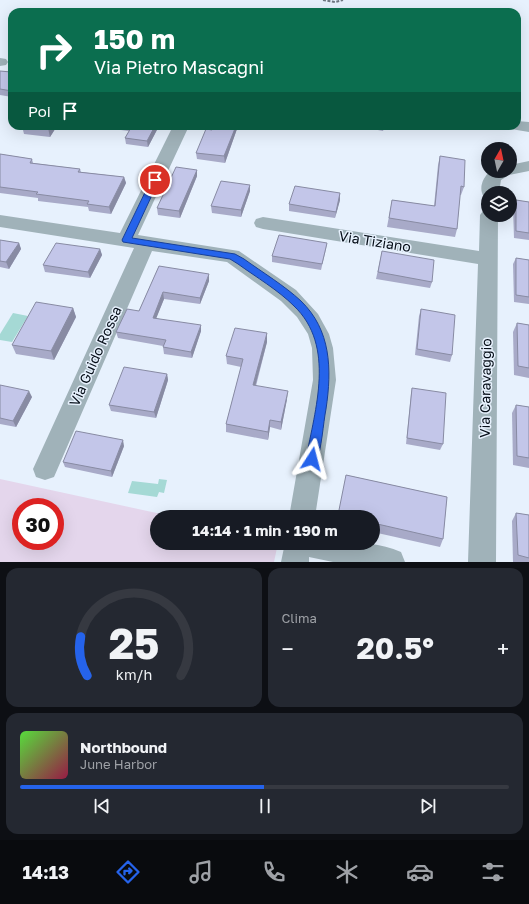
<!DOCTYPE html>
<html lang="it">
<meta charset="utf-8">
<style>
:root{--surface:#171b24;--page:#242831;--text:#f1f3f6;--muted:#9ea1a6;--line:#363941;--accent:#2563eb}
body{margin:0;font-family:"Golos Text",sans-serif;background:var(--page);color:var(--text);height:100vh;display:flex;flex-direction:column;font-size:15px;white-space:nowrap}
*{box-sizing:border-box;margin:0}
p{font-size:13px;color:var(--muted)}
.icon{flex:none;width:22px;height:22px;fill:none;stroke:currentColor;stroke-width:2;stroke-linecap:round;stroke-linejoin:round}
.map{position:relative;height:562px;overflow:hidden}
.panel{display:flex;flex-direction:column;gap:6px;padding:6px;background:#0d0f14;flex:1}
.panel>*{flex:none}
.banner{position:absolute;left:8px;top:8px;width:513px;height:122px;border-radius:12px;box-shadow:0 4px 16px #0002;background:#0b6e4f;color:#fff;overflow:hidden}
.needle{width:26px;rotate:9deg}
.tools{position:absolute;left:481px;top:142px;display:grid;gap:8px}
.tools a{display:grid;place-items:center;width:36px;height:36px;border-radius:50%;background:var(--surface);box-shadow:0 4px 16px #0002;font-size:20px}
.speed{position:absolute;left:12px;top:498px;display:flex;gap:8px;font-size:20px;font-weight:700;text-align:center}
.speed>*{display:grid;place-content:center;width:52px;height:52px;border-radius:50%;background:var(--surface);box-shadow:0 4px 16px #0002;line-height:1}
.speed .limit{border:6px solid #d22;background:#fff;color:#111}
.pin{position:absolute;display:grid;place-items:center;width:34px;height:34px;color:#fff;margin:-17px;border:2px solid #fff;border-radius:50%;box-shadow:0 1px 4px #0007}
.me{position:absolute;width:44px;margin:-22px;rotate:9deg;stroke-linejoin:round;filter:drop-shadow(0 0 3px #0008)}
.turn{display:flex;align-items:center;gap:14px;height:84px;padding:0 20px;font-size:18px}
.turn .icon{width:52px;height:52px;stroke-width:2.5}
.turn b{display:block;font-size:28px;line-height:34px}
.then{display:flex;align-items:center;height:38px;padding:0 20px;background:#0003;gap:8px;font-size:15px}
.big{font-size:30px;font-weight:700;line-height:1.1}
.panel .tile{flex:1;display:flex;flex-direction:column;justify-content:center;gap:6px;min-width:0;padding:0 14px;border-radius:12px;background:var(--page)}
.panel .dial{align-items:center;gap:0}
.dial svg{height:104px;overflow:visible;fill:none;stroke:var(--line);stroke-width:7;stroke-linecap:round;text-anchor:middle}
.dial text{fill:var(--text);stroke:none}
.song{display:flex;align-items:center;gap:12px}
.cover{width:48px;height:48px;border-radius:6px;background:linear-gradient(135deg,hsl(110 70% 55%),hsl(340 70% 35%))}
.played{height:4px;border-radius:2px;background:linear-gradient(90deg,var(--accent) 50%,var(--line) 50%)}
.keys{display:flex;justify-content:space-around;direction:ltr}
.heat{display:flex;justify-content:space-between;align-items:center;font-size:22px;direction:ltr}
.panel .tiles{flex:1;display:grid;gap:6px;grid-template-columns:1fr 1fr}
.tile:last-child{grid-column:span 2}
.trip{position:absolute;left:150px;top:510px;width:230px;height:40px;border-radius:20px;background:var(--surface);box-shadow:0 4px 16px #0002;font-weight:700;line-height:40px;text-align:center}
.tabs{display:flex;height:64px;justify-content:space-around;align-items:center;background:#090b0e;color:var(--muted)}
.tabs .icon{width:28px;height:28px}
.tabs .current{color:var(--accent)}
.tabs b{font-size:18px;color:var(--text)}
.map>svg:first-child{display:block}
.green{fill:#e4d6ec;fill-rule:evenodd}
.water{fill:#a5d9d5}
.lines{fill:none;stroke-linecap:round;stroke-linejoin:round}
.path{stroke:#6f7782;stroke-width:2;stroke-dasharray:3 1.5;stroke-linecap:butt}
.minor{fill:#a0b2b9;fill-rule:evenodd}
.wall{fill:#a8aac8}
.shaded-wall{fill:#888ba3}
.building{fill:#c3c6e9;stroke:#888ba3}
.route{fill:#2563eb;stroke:#184099}
.labels{text-anchor:middle;dominant-baseline:central;stroke-width:3;stroke-linejoin:round;paint-order:stroke}
.street-label{font-size:14px;fill:#050d17;stroke:#e7f1fd}
</style>
<div class="map">
<svg width="529" height="562" viewBox="0 0 529 562">
<rect width="100%" height="100%" fill="#e7f1fd"/>
<path class="green" d="M 0,479 L 175,517 L 157,517 L 157,543 L 278,543 L 274,562 L 0,562 ZM 21,507 L 55,507 L 55,541 L 21,541 Z"/>
<g class="water">
<polygon points="13,313 28,316 12,342 0,340 0,334"/>
<polygon points="159,479 167,480 164,493 159,492 157,497 128,493 132,481 158,484"/>
</g>
<g class="lines">
<polyline class="path" points="323,0 335,2 343,0"/>
<g class="minor">
<polygon points="0,58 6,59 8,62 6,65 0,66"/>
<polygon points="517,121 529,122 529,132 511,129 509,126 517,126"/>
<polygon points="173,126 189,126 138,235 239,251 296,290 318,314 329,334 333,348 336,380 315,517 289,517 313,380 312,348 308,334 297,317 281,301 227,262 152,251 54,477 45,480 36,477 33,469 134,248 0,227 0,215 120,233"/>
<path d="M 529,161 L 529,171 L 509,175 L 501,180 L 499,193 L 488,193 L 488,198 L 484,197 C 478,188 483,178 490,171 L 510,171 L 510,165 Z"/>
<polygon points="488,209 488,215 498,215 496,562 468,562 478,264 263,229 256,227 254,223 256,219 263,217 479,251 480,215 483,211"/>
<path d="M 285,543 C 323,543 365,537 401,552 L 405,562 L 333,562 L 309,557 L 309,562 L 281,562 Z"/>
</g>
</g>
<g class="wall">
<polygon points="0,71 11,72 12,71 12,97 0,95"/>
<polygon points="22,126 57,126 50,137 24,134"/>
<polygon points="89,126 159,126 148,147 126,144 125,138 129,131"/>
<polygon points="213,126 238,126 225,163 197,159 196,153 212,130"/>
<polygon points="357,126 385,126 383,131"/>
<polygon points="0,154 32,159 33,163 80,169 81,172 124,177 126,183 111,214 89,211 88,207 38,201 38,198 0,193"/>
<polygon points="440,156 464,187 461,195 460,195 457,229 455,237 387,227 392,200 434,206 438,165"/>
<polygon points="197,170 197,176 180,218 158,215 157,208"/>
<polygon points="250,185 250,191 241,217 212,213 211,206"/>
<polygon points="340,193 340,200 335,218 289,211 289,204"/>
<polygon points="516,200 529,202 529,240 514,238 513,207"/>
<polygon points="0,240 19,243 21,249 9,269 0,267"/>
<polygon points="327,243 326,249 321,270 272,262 272,256"/>
<polygon points="100,249 102,255 90,278 45,272 43,265"/>
<polygon points="382,251 432,282 430,288 376,279"/>
<polygon points="516,258 529,260 529,304 514,302 513,264"/>
<polygon points="159,266 209,281 200,304 164,299 156,318 201,331 192,358 164,354 163,347 163,346 118,338 116,332 139,311"/>
<polygon points="73,308 76,317 54,360 16,354 12,345"/>
<polygon points="421,309 452,355 450,362 415,355 419,316"/>
<polygon points="517,323 529,325 529,378 514,375 513,332"/>
<polygon points="267,333 267,342 256,386 287,399 281,430 270,427 268,440 226,432 226,424 241,367 227,364 226,356"/>
<polygon points="167,374 168,380 156,418 111,411 109,405"/>
<polygon points="0,385 32,397 16,427 0,424"/>
<polygon points="412,388 443,444 440,450 406,444 411,394"/>
<polygon points="516,405 529,407 529,468 513,465 512,413"/>
<polygon points="124,446 112,477 65,467 63,462"/>
<polygon points="346,475 447,497 443,539 440,547 373,532 373,517 338,517"/>
<polygon points="516,513 529,515 529,562 513,562 512,521"/>
</g>
<g class="shaded-wall">
<polygon points="49,126 57,126 50,137 48,128"/>
<polygon points="155,126 159,126 148,147 147,141"/>
<polygon points="236,126 238,126 225,163 224,156"/>
<polygon points="197,170 197,176 180,218 179,211"/>
<polygon points="124,177 126,183 111,214 109,207"/>
<polygon points="250,185 250,191 241,217 241,210"/>
<polygon points="340,193 340,200 335,218 336,212"/>
<polygon points="19,243 21,249 9,269 6,262"/>
<polygon points="100,249 102,255 90,278 88,272"/>
<polygon points="209,274 209,281 200,304 200,298"/>
<polygon points="163,292 164,299 154,324 153,318"/>
<polygon points="73,308 76,317 54,360 51,351"/>
<polygon points="201,325 201,331 192,358 191,352"/>
<polygon points="267,333 267,342 253,394 253,385"/>
<polygon points="167,374 168,380 156,418 154,412"/>
<polygon points="29,391 32,397 16,427 13,421"/>
<polygon points="288,391 287,399 281,430 281,422"/>
<polygon points="270,420 270,427 268,440 268,432"/>
<polygon points="123,440 124,446 112,477 111,471"/>
</g>
<g class="building">
<polygon points="0,71 11,72 12,71 12,91 0,89"/>
<polygon points="35,126 49,126 48,128"/>
<polygon points="132,126 155,126 147,141 125,138"/>
<polygon points="213,126 236,126 224,156 196,153 206,129 212,130"/>
<polygon points="0,154 32,159 30,163 80,169 78,172 124,177 109,207 87,204 89,201 36,194 38,192 0,187"/>
<polygon points="440,156 465,160 464,187 461,186 457,229 389,218 392,200 435,206"/>
<polygon points="176,167 197,170 179,211 157,208"/>
<polygon points="221,181 250,185 241,210 211,206"/>
<polygon points="295,186 340,193 336,212 289,204"/>
<polygon points="516,200 529,202 529,233 516,231"/>
<polygon points="279,235 327,243 322,264 272,256"/>
<polygon points="0,240 19,243 6,262 0,261"/>
<polygon points="56,243 100,249 88,272 43,265"/>
<polygon points="382,251 434,260 432,282 378,272"/>
<polygon points="516,258 529,260 529,297 516,295"/>
<polygon points="159,266 209,274 200,298 163,292 153,318 201,325 191,352 163,347 166,340 116,332 127,309 139,311"/>
<polygon points="36,302 73,308 51,351 12,345"/>
<polygon points="421,309 455,315 452,355 417,349"/>
<polygon points="517,323 529,325 529,368 518,366"/>
<polygon points="235,328 267,333 253,385 288,391 281,422 270,420 268,432 226,424 243,359 226,356"/>
<polygon points="124,367 167,374 154,412 109,405"/>
<polygon points="0,385 29,391 13,421 0,418"/>
<polygon points="412,388 446,393 443,444 407,438"/>
<polygon points="516,405 529,407 529,458 517,456"/>
<polygon points="76,431 123,440 111,471 63,462"/>
<polygon points="346,475 447,497 443,539 373,523 373,517 346,517 338,515"/>
<polygon points="516,513 529,515 529,558 518,555"/>
</g>
<path class="route" d="M 155,177 L 159,180 L 132,238 L 235,254 L 244,259 C 262,272 285,286 301,301 C 331,330 332,369 326,409 C 323,424 322,448 316,463 L 312,464 L 308,463 L 306,459 C 315,409 336,346 294,306 C 278,290 256,277 238,264 L 230,259 L 123,242 L 122,240 L 151,180 Z"/>
<g class="labels">
<g class="street-label">
<text transform="translate(375 241) rotate(9)">Via Tiziano</text>
<text transform="translate(95 356) rotate(-66)">Via Guido Rossa</text>
<text transform="translate(485 388) rotate(-89)">Via Caravaggio</text>
</g>
</g>
</svg>
<div class="tools">
<a><svg class="needle" viewBox="-14 -14 28 28"><path d="M0-13l5 13h-10z" fill="#e53935"/><path d="M0 13l5-13h-10z" fill="#9ea1a6"/></svg></a>
<a><svg class="icon" aria-label="layers" viewBox="0 0 24 24"><path d="M12 4l9 5-9 5-9-5zM3 14l9 5 9-5"/></svg></a>
</div>
<div class="speed"><div class="limit">30</div></div>
<div class="pin" style="left:155px;top:180px;background:#d93025"><svg class="icon" aria-label="arrive" viewBox="0 0 24 24"><path d="M6 21V4h12l-3 4 3 4H6"/></svg></div>
<svg class="me" style="left:312px;top:459px" viewBox="-20 -20 40 40"><path d="M0-17L14 15 0 8-14 15z" fill="#2563eb" stroke="#fff" stroke-width="4"/></svg>
<div class="trip">14:14 · 1 min · 190 m</div>
<div class="banner">
<div class="turn"><svg class="icon" aria-label="right" viewBox="0 0 24 24"><path d="M7 20v-9h11M14 6l5 5-5 5"/></svg><div><b>150 m</b>Via Pietro Mascagni</div></div>
<div class="then">Poi<svg class="icon" aria-label="arrive" viewBox="0 0 24 24"><path d="M6 21V4h12l-3 4 3 4H6"/></svg></div>
</div>
</div>
<section class="panel">
<div class="tiles">
<div class="tile dial"><svg viewBox="0 0 100 80">
<path d="M14 69A42 42 0 1 1 86 69"/>
<path d="M14 69A42 42 0 0 1 9 39" stroke="#2563eb"/>
<text x="50" y="56" font-size="32" font-weight="700">25</text>
<text x="50" y="72" font-size="11">km/h</text>
</svg></div>
<div class="tile"><p>Clima</p>
<div class="heat"><a>−</a><b class="big">20.5°</b><a>+</a></div>
</div>
<div class="tile">
<div class="song"><i class="cover"></i><div><b>Northbound</b><p>June Harbor</p></div></div>
<div class="played"></div>
<div class="keys"><svg class="icon" aria-label="previous" viewBox="0 0 24 24"><path d="M18 5L8 12l10 7zM5 5v14"/></svg><svg class="icon" aria-label="pause" viewBox="0 0 24 24"><path d="M8 5v14M16 5v14"/></svg><svg class="icon" aria-label="next" viewBox="0 0 24 24"><path d="M6 5l10 7-10 7zM19 5v14"/></svg></div>
</div>
</div>
</section>
<nav class="tabs">
<b>14:13</b>
<svg class="icon current" aria-label="directions" viewBox="0 0 24 24"><path d="M12 3l9 9-9 9-9-9zM9 14v-3h6M13 9l2 2-2 2"/></svg>
<svg class="icon" aria-label="music" viewBox="0 0 24 24"><path d="M9 18V5l10-2v13"/><circle cx="6" cy="18" r="3"/><circle cx="16" cy="16" r="3"/></svg>
<svg class="icon" aria-label="phone" viewBox="0 0 24 24"><path d="M5 4h4l2 5-3 2q2 4 5 5l2-3 5 2v4C11 20 4 13 5 4z"/></svg>
<svg class="icon" aria-label="climate" viewBox="0 0 24 24"><path d="M12 3v18M4 7l16 10M4 17L20 7"/></svg>
<svg class="icon" aria-label="car" viewBox="0 0 24 24"><path d="M5 17H2v-5l4-1 3-4h7l3 4 3 1v5h-3M9 17h6M6 11h13"/><circle cx="7" cy="17" r="2"/><circle cx="17" cy="17" r="2"/></svg>
<svg class="icon" aria-label="filters" viewBox="0 0 24 24"><path d="M4 7h16M4 17h16"/><circle cx="9" cy="7" r="2"/><circle cx="15" cy="17" r="2"/></svg>
</nav>
